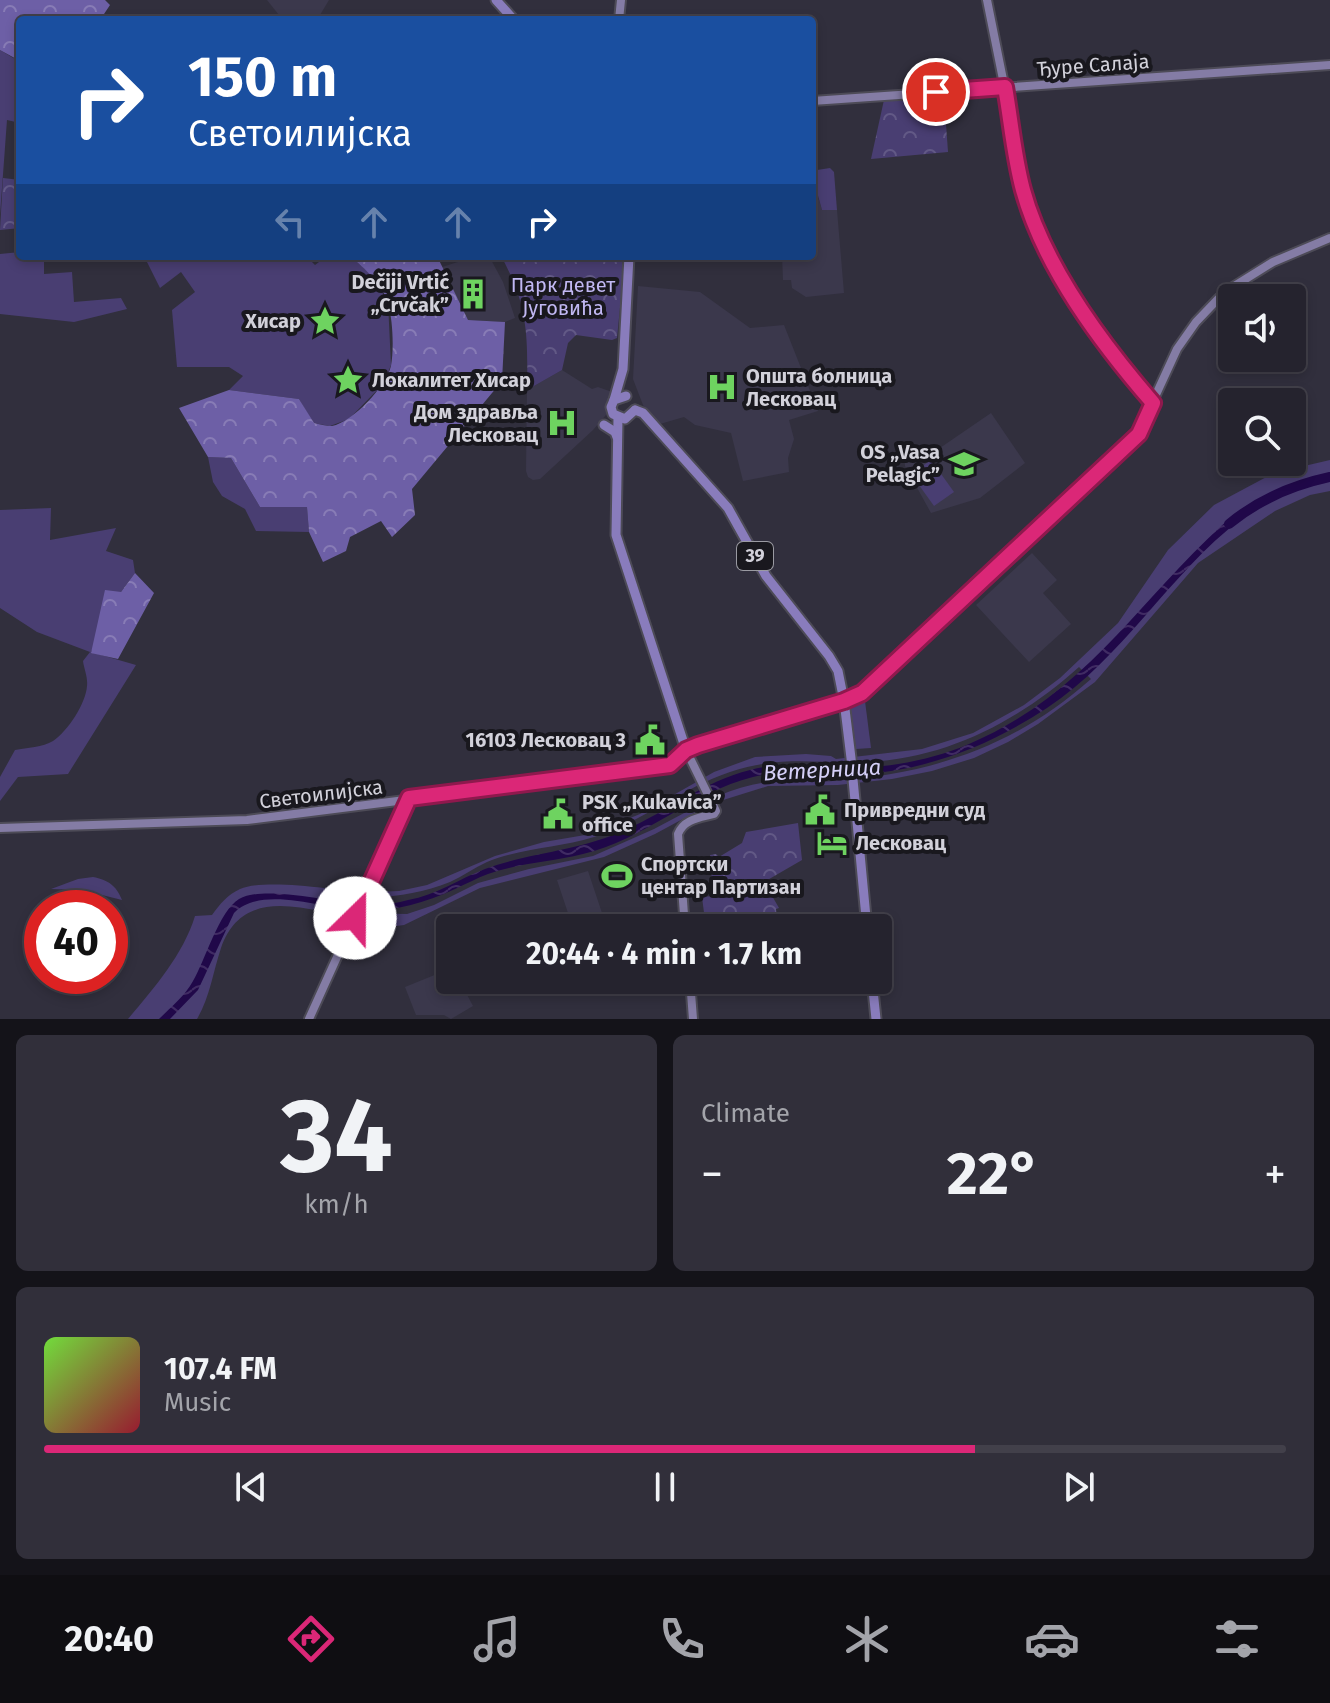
<!DOCTYPE html>
<meta charset="utf-8">
<style>
:root{--surface:#25232e;--page:#312f3a;--text:#f1f3f6;--muted:#a3a4aa;--line:#42404a;--accent:#db2777}
body{margin:0;font-family:"Fira Sans",sans-serif;background:var(--page);color:var(--text);height:100vh;display:flex;flex-direction:column;font-size:30px;white-space:nowrap}
*{box-sizing:border-box;margin:0}
p{font-size:26px;color:var(--muted)}
.icon{flex:none;width:44px;height:44px;fill:none;stroke:currentColor;stroke-width:2;stroke-linecap:round;stroke-linejoin:round}
.map{position:relative;height:1019px;overflow:hidden}
.details{display:flex;flex-direction:column;gap:16px;padding:16px;background:#141319;flex:1}
.details>*{flex:none}
.top-card{position:absolute;left:16px;top:16px;width:800px;height:244px;border-radius:8px;box-shadow:0 4px 12px #0003,0 0 0 2px var(--line);background:#1a4fa0;color:#fff;overflow:hidden}
.controls{position:absolute;left:1218px;top:284px;display:grid;gap:16px}
.controls a{display:grid;place-items:center;width:88px;height:88px;border-radius:8px;background:var(--surface);box-shadow:0 4px 12px #0003,0 0 0 2px var(--line);font-size:40px}
.speed{position:absolute;left:24px;top:890px;display:flex;gap:16px;font-size:40px;font-weight:700;text-align:center}
.speed>*{display:grid;place-content:center;width:104px;height:104px;border-radius:50%;background:var(--surface);box-shadow:0 4px 12px #0003,0 0 0 2px var(--line);line-height:1}
.speed .limit{border:12px solid #d22;background:#fff;color:#111}
.pin{position:absolute;display:grid;place-items:center;width:68px;height:68px;color:#fff;margin:-34px;border:4px solid #fff;border-radius:50%;box-shadow:0 2px 8px #0007}
.me{position:absolute;width:88px;margin:-44px;rotate:23deg;stroke-linejoin:round;filter:drop-shadow(0 0 6px #0008)}
.turn{display:flex;align-items:center;gap:28px;height:168px;padding:0 40px;font-size:36px}
.turn .icon{width:104px;height:104px;stroke-width:2.5}
.turn b{display:block;font-size:56px;line-height:68px}
.lanes{display:flex;align-items:center;height:76px;padding:0 40px;background:#0003;justify-content:center;gap:40px;direction:ltr}
.lanes .off{opacity:.35}
.big{font-size:60px;font-weight:700;line-height:1.1}
.details .tile{flex:1;display:flex;flex-direction:column;justify-content:center;gap:12px;min-width:0;padding:0 28px;border-radius:12px;background:var(--page)}
.details .dial{align-items:center;gap:0}
.dial b{font-size:104px;line-height:1}
.song{display:flex;align-items:center;gap:24px}
.cover{width:96px;height:96px;border-radius:12px;background:linear-gradient(135deg,hsl(100 70% 55%),hsl(350 70% 35%))}
.played{height:8px;border-radius:4px;background:linear-gradient(90deg,var(--accent) 75%,var(--line) 75%)}
.keys{display:flex;justify-content:space-around;direction:ltr}
.heat{display:flex;justify-content:space-between;align-items:center;font-size:44px;direction:ltr}
.details .tiles{flex:1;display:grid;gap:16px;grid-template-columns:1fr 1fr}
.tile:last-child{grid-column:span 2}
.trip{position:absolute;left:436px;top:914px;width:456px;height:80px;border-radius:8px;background:var(--surface);box-shadow:0 4px 12px #0003,0 0 0 2px var(--line);font-weight:700;line-height:80px;text-align:center}
.dock{display:flex;height:128px;justify-content:space-around;align-items:center;background:#0f0e12;color:var(--muted)}
.dock .icon{width:56px;height:56px}
.dock .current{color:var(--accent)}
.dock b{font-size:36px;color:var(--text)}
.map>svg:first-child{display:block}
.built{fill:#3b384c}
.green{fill:#493e72}
.forest{fill:url(#forest-crowns)}
.park{fill:url(#park-crowns)}
.water{fill:url(#water-waves)}
.lines{fill:none;stroke-linecap:round;stroke-linejoin:round}
.river{stroke:#200849;stroke-width:10}
.secondary-casing{stroke:#4d4b57;stroke-width:12}
.primary-casing{stroke:#4d4b57;stroke-width:13}
.secondary{stroke:#847ca5;stroke-width:8}
.primary{stroke:#897cbc;stroke-width:9}
.route-casing{stroke:#8e194d;stroke-width:20}
.route{stroke:#db2777;stroke-width:14}
.labels{text-anchor:middle;dominant-baseline:central;stroke-width:8;stroke-linejoin:round;paint-order:stroke}
.shield{fill:#19181e;stroke:#9a9aa2;stroke-width:2}
.shield-label{font-size:18px;font-weight:bold;fill:#d2d1da}
.street-label{font-size:20px;fill:#d2d1da;stroke:#19181e}
.poi-label{font-size:20px;font-weight:bold;fill:#d2d1da;stroke:#19181e;text-anchor:start}
.park-label{font-size:20px;fill:#c1b8f3;stroke:#19181e}
.water-label{font-size:22px;font-style:italic;fill:#d5d0f8;stroke:#19181e}
</style>
<div class="map">
<svg width="1330" height="1019" viewBox="0 0 1330 1019">
<defs>
<pattern id="forest-crowns" width="20" height="18" patternUnits="userSpaceOnUse" patternTransform="scale(2)"><rect width="20" height="18" fill="#6d5fa6"/><path d="M2 6a3 3 0 1 1 6 0M12 15a3 3 0 1 1 6 0" fill="none" stroke="#887cb6"/></pattern>
<pattern id="park-crowns" width="20" height="18" patternUnits="userSpaceOnUse" patternTransform="scale(2)"><rect width="20" height="18" fill="#493e72"/><path d="M2 6a3 3 0 1 1 6 0M12 15a3 3 0 1 1 6 0" fill="none" stroke="#625986"/></pattern>
<pattern id="water-waves" width="16" height="10" patternUnits="userSpaceOnUse" patternTransform="scale(2)"><rect width="16" height="10" fill="#200849"/><path d="M0 5q4-4 8 0t8 0" fill="none" stroke="#402b63"/></pattern>
</defs>
<rect width="100%" height="100%" fill="#312f3d"/>
<g class="built">
<polygon points="267,0 329,0 317,20 283,20"/>
<polygon points="812,177 822,210 837,210 844,293 806,297 792,288 791,280 783,280 782,256 812,256"/>
<polygon points="477,256 489,256 503,282 515,318 505,322 468,320 442,267"/>
<polygon points="638,286 700,292 750,328 784,325 818,411 789,420 794,439 788,458 789,472 743,481 731,433 695,425 684,417 660,424 643,405 633,379"/>
<polygon points="562,370 592,389 598,387 615,393 611,409 593,430 540,479 533,480 528,477 526,471 527,390"/>
<polygon points="991,413 1025,463 980,498 931,513 905,466 904,455 937,450"/>
<polygon points="1032,553 1057,580 1043,593 1071,624 1029,662 976,605"/>
<polygon points="588,871 607,928 573,928 557,880"/>
<polygon points="437,974 439,980 450,976 450,980 455,980 464,989 473,1006 451,1019 444,1015 416,1015 405,987"/>
</g>
<g class="green">
<polygon points="0,50 20,62 20,123 7,120 0,215"/>
<polygon points="830,168 834,172 837,210 822,210 812,174 817,170"/>
<polygon points="20,252 20,256 44,256 44,274 72,272 74,302 121,298 127,309 74,322 0,314 0,254"/>
<polygon points="144,256 306,256 315,265 327,256 350,256 371,274 388,302 391,365 384,383 349,419 330,426 313,423 299,399 229,390 243,376 229,367 177,367 172,310 195,292 181,272 160,288"/>
<polygon points="208,457 231,458 260,507 307,507 309,532 256,531 245,509 222,496 213,482"/>
<polygon points="931,460 954,492 934,506 911,474"/>
<path d="M 1330,460 L 1330,491 L 1310,495 L 1275,511 L 1198,563 L 1095,682 L 1038,724 L 1008,742 L 974,758 L 932,771 L 892,779 L 838,785 L 768,786 L 720,801 L 718,796 C 743,785 769,780 796,780 C 809,780 821,782 833,781 C 932,774 1016,746 1091,679 L 1079,667 C 1020,720 949,758 868,762 C 819,764 778,755 730,772 C 682,788 642,822 594,837 C 559,848 521,848 487,862 C 474,868 463,876 450,882 C 425,892 400,896 373,898 L 375,892 L 399,891 L 427,885 L 495,856 L 544,842 L 591,834 L 640,814 L 714,772 L 755,757 L 806,754 L 831,756 L 836,759 L 922,749 L 973,733 L 1024,705 L 1060,678 L 1118,623 L 1168,550 L 1214,505 L 1274,473 Z"/>
<path d="M 51,508 L 50,540 L 116,528 L 106,551 L 133,560 L 135,573 L 121,592 L 91,652 L 136,665 L 68,774 L 18,777 L 0,801 L 0,777 L 15,750 C 27,748 43,747 53,741 C 68,731 86,703 87,686 C 88,677 84,669 83,661 L 90,652 L 37,632 L 0,608 L 0,510 Z"/>
<polygon points="862,697 865,701 871,748 856,749 850,703"/>
<path d="M 703,803 L 705,807 L 655,834 L 604,857 L 480,888 L 404,925 L 367,930 L 361,925 L 362,919 C 310,912 244,882 221,948 C 213,972 210,997 197,1019 L 128,1019 C 154,988 183,955 195,916 L 212,915 C 220,904 227,895 240,889 C 267,878 336,890 367,893 L 358,913 L 407,914 L 434,905 L 478,883 L 529,869 L 593,856 L 654,829 Z"/>
<path d="M 93,877 C 108,880 116,885 122,900 L 82,890 L 51,889 L 78,879 Z"/>
</g>
<g class="forest">
<polygon points="0,0 105,0 110,5 100,20 20,20 20,61 0,50"/>
<path d="M 350,256 L 437,256 L 468,320 L 505,322 L 502,381 L 412,489 L 415,515 L 392,537 L 381,521 L 350,537 L 346,551 L 323,562 L 309,532 L 307,507 L 260,507 L 231,458 L 208,457 L 179,408 L 229,390 L 299,399 L 314,423 C 319,424 326,426 332,426 C 353,422 386,386 391,366 C 394,349 393,320 388,304 C 383,284 365,269 350,256 Z"/>
<polygon points="135,573 154,593 118,659 91,653 105,590 121,592"/>
</g>
<g class="park">
<polygon points="944,96 948,152 871,159 884,100"/>
<polygon points="3,178 20,180 20,228 0,230"/>
<path d="M 501,256 L 622,256 L 622,287 L 617,338 L 612,340 L 576,335 L 568,343 L 562,370 L 527,390 C 528,335 528,305 501,256 Z"/>
<polygon points="798,823 802,860 764,882 779,908 776,909 778,928 706,928 702,897 713,896 710,855 716,854 719,857 742,843 746,832"/>
</g>
<path class="water" d="M 1236,513 L 1241,519 C 1169,574 1123,658 1047,708 C 988,747 921,773 849,775 C 817,776 784,769 753,777 C 692,792 644,840 583,854 C 551,862 519,863 488,874 C 477,878 466,884 455,889 C 425,903 396,911 362,911 C 325,910 263,884 234,913 L 198,990 L 170,1019 L 159,1019 C 171,1007 185,996 193,981 C 205,961 219,911 239,899 C 265,884 339,904 371,905 C 383,906 396,903 408,900 C 436,895 459,879 485,869 C 531,852 580,851 625,830 C 668,811 705,781 750,770 C 789,759 831,769 871,767 C 903,765 939,757 969,744 C 1091,692 1142,593 1236,513 Z"/>
<g class="lines">
<path class="river" d="M 1229,524 C 1258,500 1293,485 1330,477"/>
<g class="secondary-casing">
<g id="secondary">
<polyline points="987,0 1028,204 1054,263 1075,300 1153,403"/>
<polyline points="619,20 621,0"/>
<polyline points="812,101 1330,65"/>
<polyline points="844,701 862,693 1136,438 1177,349 1196,322 1218,299 1228,290 1273,262 1330,238"/>
<path d="M 0,828 L 247,820 L 658,768 L 674,763 L 686,750 L 716,811 L 714,814 C 699,818 684,819 678,834 L 685,928"/>
<polyline points="690,980 693,1019"/>
<polyline points="309,1019 409,798"/>
</g>
</g>
<g class="primary-casing">
<g id="primary">
<polyline points="496,0 514,20"/>
<polyline points="626,396 614,400 611,407 613,414 625,419 635,410"/>
<polyline points="614,400 623,369 629,256"/>
<polyline points="635,410 643,413 728,508 766,576 829,656 838,671 844,701 851,758 867,928"/>
<polyline points="618,418 616,535 686,750 844,701"/>
<polyline points="604,425 615,432 617,437"/>
<polyline points="872,980 876,1019"/>
</g>
</g>
<use href="#secondary" class="secondary"/>
<use href="#primary" class="primary"/>
</g>
<g class="lines">
<g class="route-casing">
<path id="route" d="M 355,918 L 409,798 L 670,765 L 686,750 L 698,745 L 844,701 L 862,693 L 1139,434 L 1153,403 C 1101,343 1044,267 1023,190 C 1014,157 1011,121 1005,87 L 936,92"/>
</g>
<use href="#route" class="route"/>
</g>
<defs>
<g id="building-bare" transform="scale(2.4)"><path d="M-4-6H4V6H1V3H-1V6H-4ZM-2.5-4.3h1.7v1.8h-1.7ZM.8-4.3h1.7v1.8H.8ZM-2.5-1h1.7V.8h-1.7ZM.8-1h1.7V.8H.8Z" fill="#6ed360" stroke="#19181e" stroke-width="2.5" paint-order="stroke"/></g>
<g id="sight-bare" transform="scale(2.4)"><path d="M0-6L1.8-2.2L6-1.7L2.9 1.2L3.7 5.4L0 3.3L-3.7 5.4L-2.9 1.2L-6-1.7L-1.8-2.2Z" fill="#6ed360" stroke="#19181e" stroke-width="2.5" paint-order="stroke"/></g>
<g id="hospital-bare" transform="scale(2.4)"><path d="M-5-5h3v3.5h4V-5h3V5h-3V1.5h-4V5h-3Z" fill="#6ed360" stroke="#19181e" stroke-width="2.5" paint-order="stroke"/></g>
<g id="school-bare" transform="scale(2.4)"><path d="M0-5L7-2L0 1L-7-2ZM-4 1L0 2.5L4 1V4Q0 6-4 4Z" fill="#6ed360" stroke="#19181e" stroke-width="2.5" paint-order="stroke"/></g>
<g id="civic-bare" transform="scale(2.4)"><path d="M-.6-6.5H3V-4.5H.6V-3L4-1V1h2V6H-6V1h2V-1L-.6-3ZM-1.2 2.5V6h2.4V2.5Z" fill="#6ed360" stroke="#19181e" stroke-width="2.5" paint-order="stroke"/></g>
<g id="hotel-bare" transform="scale(2.4)"><path d="M-6-4.5h1.5V1H6V5H4.5V3h-9V5H-6ZM-4 0a1.8 1.8 0 1 1 3.6 0ZM.5 0V-2.5h3Q6-2.5 6 0Z" fill="#6ed360" stroke="#19181e" stroke-width="2.5" paint-order="stroke"/></g>
<g id="stadium-bare" transform="scale(2.4)"><path d="M0-5a6.5 5 0 1 0 0 10a6.5 5 0 1 0 0-10ZM-3.5-1.8h7v3.6h-7Z" fill="#6ed360" stroke="#19181e" stroke-width="2.5" paint-order="stroke"/></g>
</defs>
<g fill-rule="evenodd">
<use href="#building-bare" x="473" y="294"/>
<use href="#sight-bare" x="325" y="321"/>
<use href="#sight-bare" x="348" y="380"/>
<use href="#hospital-bare" x="722" y="387"/>
<use href="#hospital-bare" x="562" y="423"/>
<use href="#school-bare" x="964" y="464"/>
<use href="#civic-bare" x="650" y="740"/>
<use href="#civic-bare" x="820" y="810"/>
<use href="#civic-bare" x="558" y="814"/>
<use href="#hotel-bare" x="832" y="843"/>
<use href="#stadium-bare" x="617" y="876"/>
</g>
<g class="labels">
<rect class="shield" x="737" y="542" width="36" height="28" rx="6"/>
<g class="shield-label">
<text x="755" y="556">39</text>
</g>
<g class="street-label">
<text transform="translate(1093 65) rotate(-4)">Ђуре Салаја</text>
<text transform="translate(321 794) rotate(-7)">Светоилијска</text>
</g>
<g class="poi-label">
<text x="449" y="282" text-anchor="end">Dečiji Vrtić<tspan x="449" dy="23">„Crvčak”</tspan></text>
<text x="301" y="321" text-anchor="end">Хисар</text>
<text x="746" y="376">Општа болница<tspan x="746" dy="23">Лесковац</tspan></text>
<text x="372" y="380">Локалитет Хисар</text>
<text x="538" y="412" text-anchor="end">Дом здравља<tspan x="538" dy="23">Лесковац</tspan></text>
<text x="940" y="452" text-anchor="end">OS „Vasa<tspan x="940" dy="23">Pelagic”</tspan></text>
<text x="626" y="740" text-anchor="end">16103 Лесковац 3</text>
<text x="582" y="802">PSK „Kukavica”<tspan x="582" dy="23">office</tspan></text>
<text x="844" y="810">Привредни суд</text>
<text x="856" y="843">Лесковац</text>
<text x="641" y="864">Спортски<tspan x="641" dy="23">центар Партизан</tspan></text>
</g>
<g class="park-label">
<text x="563" y="285">Парк девет<tspan x="563" dy="23">Југовића</tspan></text>
</g>
<g class="water-label">
<text transform="translate(822 770) rotate(-3)">Ветерница</text>
</g>
</g>
</svg>
<div class="controls">
<a><svg class="icon" aria-label="sound" viewBox="0 0 24 24"><path d="M4 9h4l5-4v14l-5-4H4zM17 9q2 3 0 6"/></svg></a>
<a><svg class="icon" aria-label="search" viewBox="0 0 24 24"><circle cx="10" cy="10" r="6"/><path d="M15 15l6 6"/></svg></a>
</div>
<div class="speed"><div class="limit">40</div></div>
<div class="pin" style="left:936px;top:92px;background:#d93025"><svg class="icon" aria-label="arrive" viewBox="0 0 24 24"><path d="M6 21V4h12l-3 4 3 4H6"/></svg></div>
<svg class="me" style="left:355px;top:918px" viewBox="-20 -20 40 40"><circle r="19" fill="#fff"/><path d="M0-13L10 11 0 6-10 11z" fill="#db2777"/></svg>
<div class="trip">20:44 · 4 min · 1.7 km</div>
<div class="top-card">
<div class="turn"><svg class="icon" aria-label="right" viewBox="0 0 24 24"><path d="M7 20v-9h11M14 6l5 5-5 5"/></svg><div><b>150 m</b>Светоилијска</div></div>
<div class="lanes"><svg class="icon off" aria-label="left" viewBox="0 0 24 24"><path d="M17 20v-9H6M10 6l-5 5 5 5"/></svg><svg class="icon off" aria-label="ahead" viewBox="0 0 24 24"><path d="M12 20V5M6 11l6-6 6 6"/></svg><svg class="icon off" aria-label="ahead" viewBox="0 0 24 24"><path d="M12 20V5M6 11l6-6 6 6"/></svg><svg class="icon" aria-label="right" viewBox="0 0 24 24"><path d="M7 20v-9h11M14 6l5 5-5 5"/></svg></div>
</div>
</div>
<section class="details">
<div class="tiles">
<div class="tile dial"><b>34</b><p>km/h</p></div>
<div class="tile"><p>Climate</p>
<div class="heat"><a>−</a><b class="big">22°</b><a>+</a></div>
</div>
<div class="tile">
<div class="song"><i class="cover"></i><div><b>107.4 FM</b><p>Music</p></div></div>
<div class="played"></div>
<div class="keys"><svg class="icon" aria-label="previous" viewBox="0 0 24 24"><path d="M18 5L8 12l10 7zM5 5v14"/></svg><svg class="icon" aria-label="pause" viewBox="0 0 24 24"><path d="M8 5v14M16 5v14"/></svg><svg class="icon" aria-label="next" viewBox="0 0 24 24"><path d="M6 5l10 7-10 7zM19 5v14"/></svg></div>
</div>
</div>
</section>
<nav class="dock">
<b>20:40</b>
<svg class="icon current" aria-label="directions" viewBox="0 0 24 24"><path d="M12 3l9 9-9 9-9-9zM9 14v-3h6M13 9l2 2-2 2"/></svg>
<svg class="icon" aria-label="music" viewBox="0 0 24 24"><path d="M9 18V5l10-2v13"/><circle cx="6" cy="18" r="3"/><circle cx="16" cy="16" r="3"/></svg>
<svg class="icon" aria-label="phone" viewBox="0 0 24 24"><path d="M5 4h4l2 5-3 2q2 4 5 5l2-3 5 2v4C11 20 4 13 5 4z"/></svg>
<svg class="icon" aria-label="climate" viewBox="0 0 24 24"><path d="M12 3v18M4 7l16 10M4 17L20 7"/></svg>
<svg class="icon" aria-label="car" viewBox="0 0 24 24"><path d="M5 17H2v-5l4-1 3-4h7l3 4 3 1v5h-3M9 17h6M6 11h13"/><circle cx="7" cy="17" r="2"/><circle cx="17" cy="17" r="2"/></svg>
<svg class="icon" aria-label="filters" viewBox="0 0 24 24"><path d="M4 7h16M4 17h16"/><circle cx="9" cy="7" r="2"/><circle cx="15" cy="17" r="2"/></svg>
</nav>
